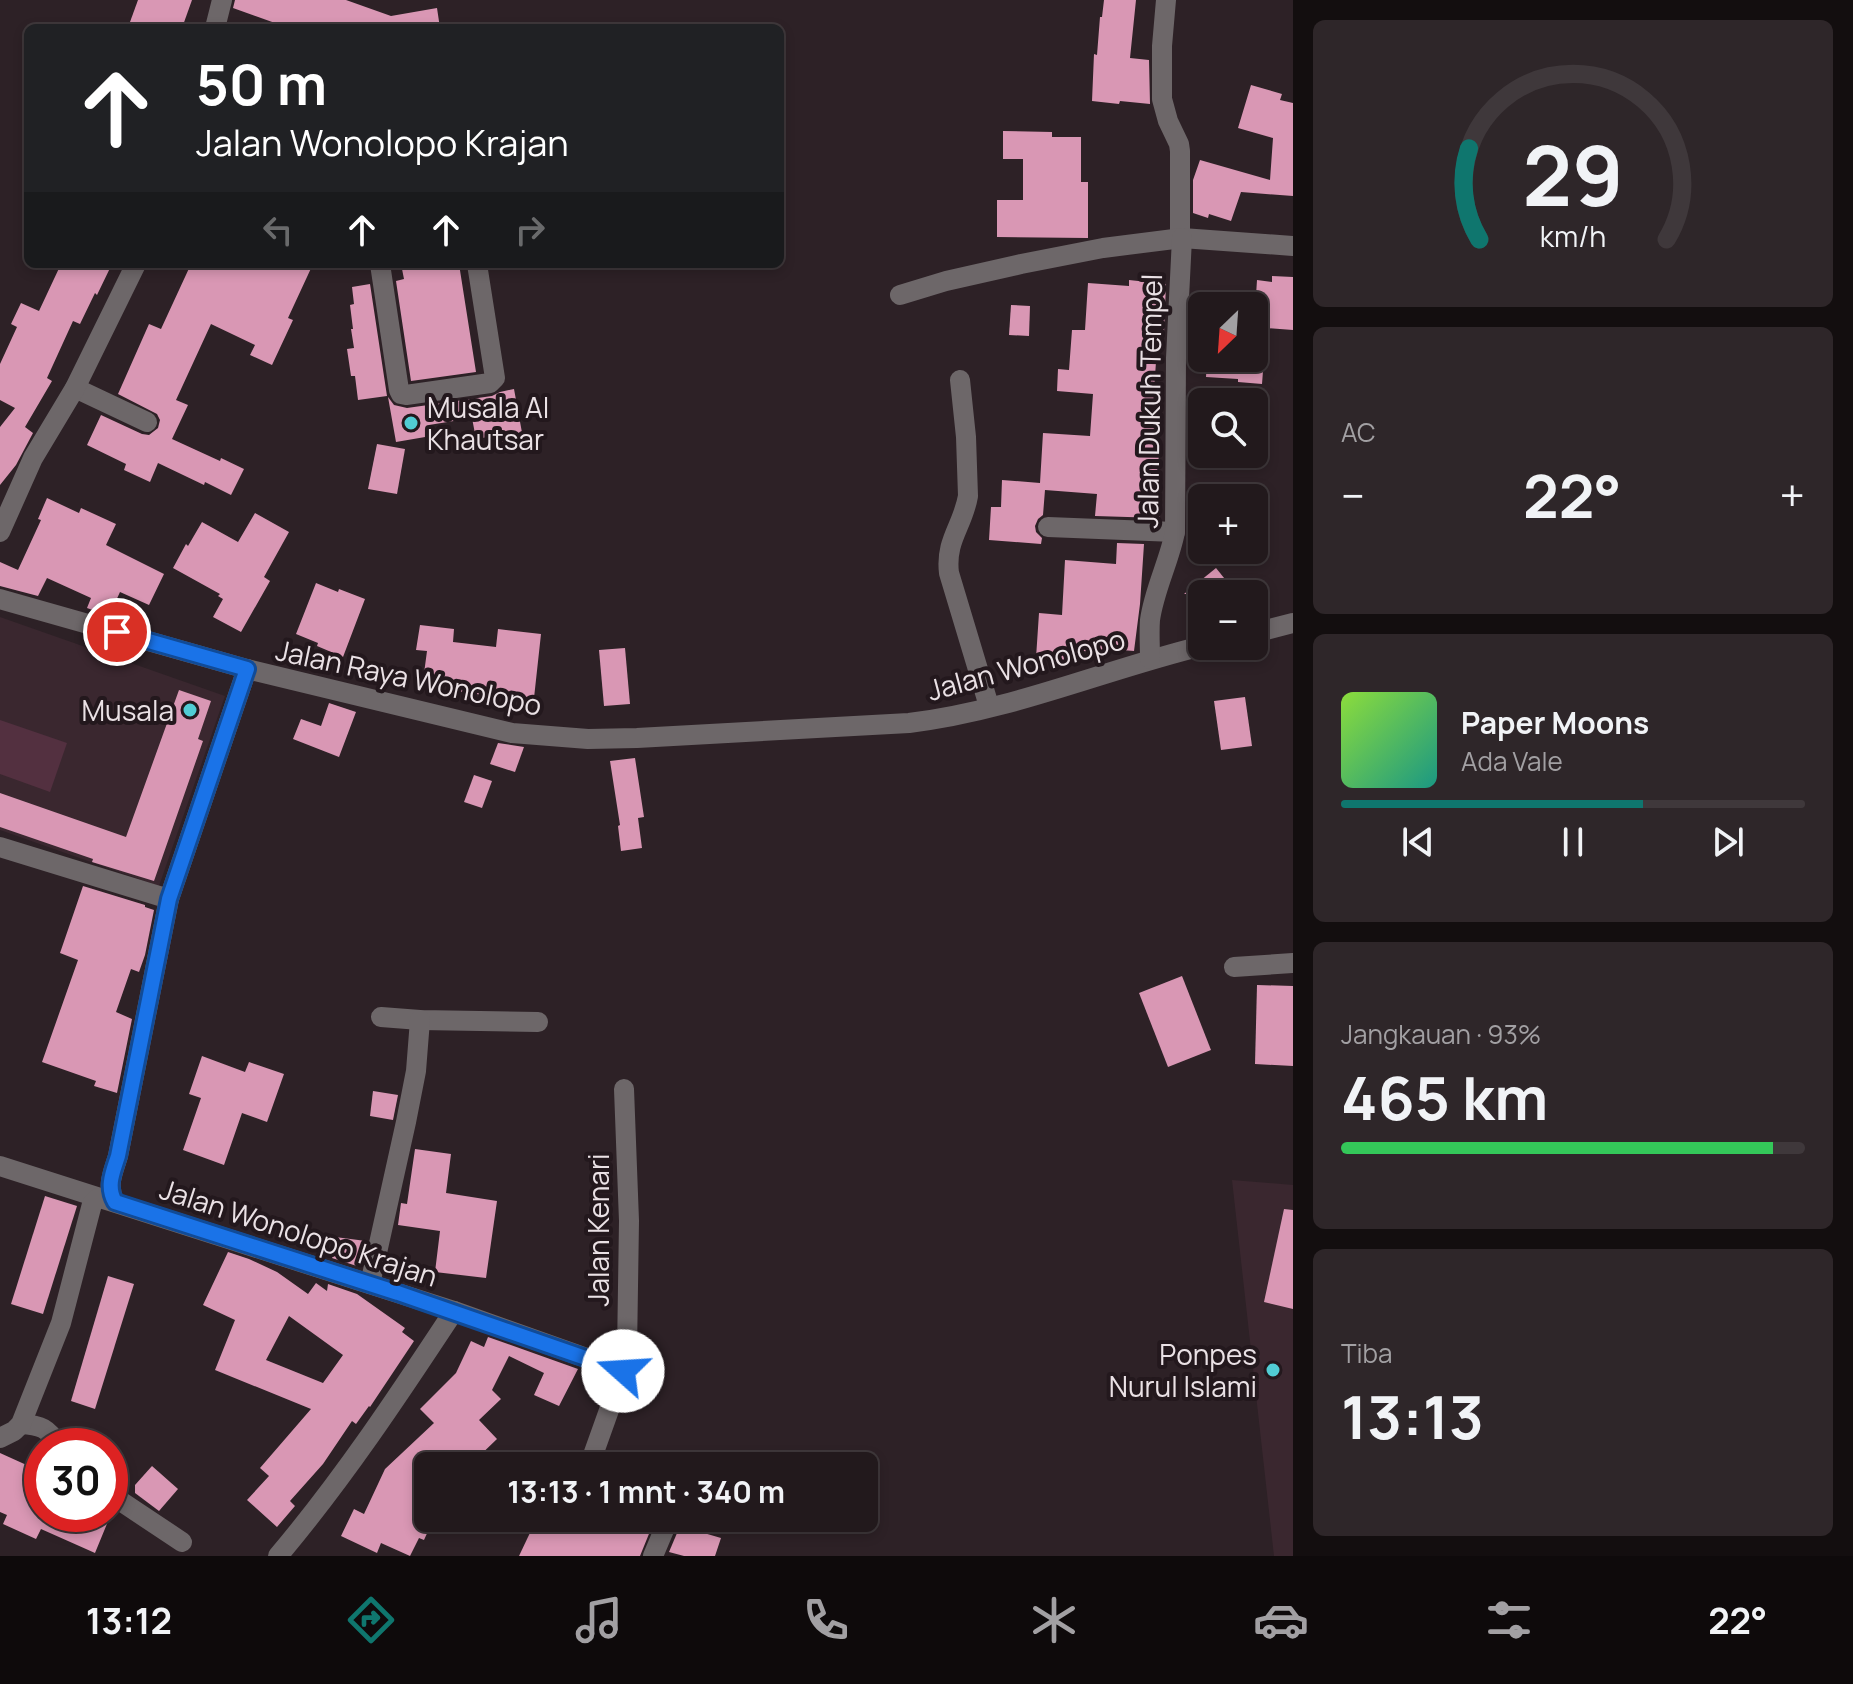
<!DOCTYPE html>
<html lang="id">
<meta charset="utf-8">
<style>
:root{--surface:#22191c;--page:#2e2629;--text:#f1f3f6;--muted:#a2a0a3;--line:#3f383b;--accent:#0f766e}
body{margin:0;font-family:Manrope,sans-serif;background:var(--page);color:var(--text);height:100vh;display:flex;flex-direction:column;font-size:30px;white-space:nowrap}
*{box-sizing:border-box;margin:0}
p{font-size:26px;color:var(--muted)}
.icon{flex:none;width:44px;height:44px;fill:none;stroke:currentColor;stroke-width:2;stroke-linecap:round;stroke-linejoin:round}
.map{position:relative;flex:1;overflow:hidden}
.side{display:flex;flex-direction:column;gap:20px;padding:20px;background:#130e0f;width:560px}
.side>*{flex:none}
.hud{position:absolute;left:24px;top:24px;width:760px;height:244px;border-radius:12px;box-shadow:0 4px 12px #0003,0 0 0 2px var(--line);background:#202124;color:#fff;overflow:hidden}
.needle{width:52px;rotate:205deg}
.tools{position:absolute;left:1188px;top:292px;display:grid;gap:16px}
.tools a{display:grid;place-items:center;width:80px;height:80px;border-radius:12px;background:var(--surface);box-shadow:0 4px 12px #0003,0 0 0 2px var(--line);font-size:40px}
.speed{position:absolute;left:24px;top:1428px;display:flex;gap:16px;font-size:40px;font-weight:700;text-align:center}
.speed>*{display:grid;place-content:center;width:104px;height:104px;border-radius:50%;background:var(--surface);box-shadow:0 4px 12px #0003,0 0 0 2px var(--line);line-height:1}
.speed .limit{border:12px solid #d22;background:#fff;color:#111}
.pin{position:absolute;display:grid;place-items:center;width:68px;height:68px;color:#fff;margin:-34px;border:4px solid #fff;border-radius:50%;box-shadow:0 2px 8px #0007}
.me{position:absolute;width:88px;margin:-44px;rotate:289deg;stroke-linejoin:round;filter:drop-shadow(0 0 6px #0008)}
.turn{display:flex;align-items:center;gap:28px;height:168px;padding:0 40px;font-size:36px}
.turn .icon{width:104px;height:104px;stroke-width:2.5}
.turn b{display:block;font-size:56px;line-height:68px}
.lanes{display:flex;align-items:center;height:76px;padding:0 40px;background:#0003;justify-content:center;gap:40px;direction:ltr}
.lanes .off{opacity:.35}
.big{font-size:60px;font-weight:700;line-height:1.1}
.side .card{flex:1;display:flex;flex-direction:column;justify-content:center;gap:12px;min-width:0;padding:0 28px;border-radius:12px;background:var(--page)}
.side .dial{align-items:center;gap:0}
.dial svg{height:208px;overflow:visible;fill:none;stroke:var(--line);stroke-width:7;stroke-linecap:round;text-anchor:middle}
.dial text{fill:var(--text);stroke:none}
.song{display:flex;align-items:center;gap:24px}
.cover{width:96px;height:96px;border-radius:12px;background:linear-gradient(135deg,hsl(90 70% 55%),hsl(170 70% 35%))}
.played{height:8px;border-radius:4px;background:linear-gradient(90deg,var(--accent) 65%,var(--line) 65%)}
.keys{display:flex;justify-content:space-around;direction:ltr}
.heat{display:flex;justify-content:space-between;align-items:center;font-size:44px;direction:ltr}
.charge{height:12px;border-radius:6px;background:linear-gradient(90deg,#34c759 93%,var(--line) 0)}
.trip{position:absolute;left:414px;top:1452px;width:464px;height:80px;border-radius:12px;background:var(--surface);box-shadow:0 4px 12px #0003,0 0 0 2px var(--line);font-weight:700;line-height:80px;text-align:center}
.tabs{display:flex;height:128px;justify-content:space-around;align-items:center;background:#0e0a0b;color:var(--muted)}
.tabs .icon{width:56px;height:56px}
.tabs .on{color:var(--accent)}
.tabs b{font-size:36px;color:var(--text)}
main{display:flex;flex:1;min-height:0}
.map>svg:first-child{display:block}
.built{fill:#3a272f}
.green{fill:#533040}
.building{fill:#d997b4;fill-rule:evenodd}
.lines{fill:none;stroke-linecap:round;stroke-linejoin:round}
.minor{stroke:#6d6769;stroke-width:20}
.route-casing{stroke:#114b97;stroke-width:20}
.route{stroke:#1a73e8;stroke-width:14}
.poi-dot{fill:#51ccd4;stroke:#23181d;stroke-width:3}
.labels{text-anchor:middle;dominant-baseline:central;stroke-width:8;stroke-linejoin:round;paint-order:stroke}
.street-label{font-size:28px;fill:#eae1e5;stroke:#23181d}
.poi-label{font-size:28px;fill:#eae1e5;stroke:#23181d;text-anchor:end}
</style>
<main>
<div class="map">
<svg width="1293" height="1556" viewBox="0 0 1293 1556">
<rect width="100%" height="100%" fill="#2d2126"/>
<g class="built">
<polygon points="0,617 225,696 159,886 0,830"/>
<polygon points="1232,1180 1293,1185 1293,1556 1274,1556"/>
</g>
<polygon class="green" points="0,720 67,743 50,792 0,774"/>
<g class="building">
<polygon points="138,0 192,0 182,28 147,28 130,22"/>
<polygon points="235,0 346,0 391,16 437,8 440,28 289,28 233,8"/>
<polygon points="1104,0 1136,0 1130,58 1149,60 1150,104 1120,101 1119,104 1092,101 1094,54 1097,55 1100,17 1102,17"/>
<polygon points="1251,85 1282,94 1280,100 1293,103 1293,196 1241,192 1231,221 1209,214 1208,218 1193,213 1193,180 1200,160 1270,180 1273,138 1238,128"/>
<polygon points="1003,131 1052,132 1052,137 1081,137 1081,182 1088,182 1088,238 997,237 997,200 1023,200 1023,159 1003,159"/>
<polygon points="61,264 112,264 97,295 95,293 80,324 73,321 47,378 52,381 25,427 33,433 16,465 0,485 0,427 15,408 0,400 0,364 17,327 11,324 21,303 39,311"/>
<polygon points="191,264 313,264 288,318 293,320 272,365 250,355 255,345 211,324 176,400 188,405 172,439 220,461 221,458 244,469 231,495 205,482 204,485 158,463 150,482 124,470 126,464 87,445 101,415 142,434 149,435 158,428 160,420 157,414 118,394 149,324 161,329"/>
<polygon points="401,264 459,264 476,372 411,381 396,281 404,279"/>
<polygon points="1272,276 1293,277 1293,330 1254,327 1257,280 1272,282"/>
<polygon points="1129,280 1166,284 1164,333 1158,333 1153,405 1161,405 1157,446 1160,446 1156,481 1160,518 1095,516 1097,494 1045,490 1043,515 1038,519 1035,526 1036,532 1042,538 1041,544 989,540 991,507 1001,507 1002,480 1040,483 1043,433 1090,436 1093,394 1057,391 1058,369 1069,370 1072,330 1085,330 1088,283 1129,286"/>
<polygon points="370,284 387,396 358,400 355,376 351,376 347,349 354,348 351,329 353,329 350,305 354,304 352,287"/>
<polygon points="1011,305 1030,306 1029,336 1009,335"/>
<polygon points="1191,311 1202,312 1202,337 1190,336"/>
<polygon points="1207,358 1264,358 1262,384 1238,382 1238,379 1206,377"/>
<polygon points="514,389 523,438 501,442 500,435 476,439 472,418 429,425 431,436 396,442 388,397 394,405 407,408 492,396 500,392"/>
<polygon points="377,444 405,449 397,494 368,489"/>
<polygon points="47,498 79,513 81,508 116,524 106,545 164,574 149,605 120,592 109,616 87,608 91,598 47,578 38,596 0,586 0,562 18,570 41,520 38,519"/>
<polygon points="255,513 289,532 264,577 270,581 241,632 213,617 223,599 218,596 220,594 173,568 186,544 188,546 202,522 238,542"/>
<polygon points="1117,543 1144,544 1140,604 1134,651 1109,649 1109,652 1082,651 1082,661 1036,658 1039,613 1062,615 1065,560 1116,564"/>
<polygon points="1216,568 1237,594 1184,594"/>
<polygon points="316,583 338,592 339,589 365,599 343,657 317,646 318,643 296,634"/>
<polygon points="420,625 454,629 453,642 496,647 498,629 541,634 534,698 483,692 483,695 456,691 457,685 423,681 427,651 416,650"/>
<polygon points="625,648 630,704 604,706 599,650"/>
<polygon points="179,690 211,701 198,739 203,741 154,881 92,862 93,859 0,827 0,793 126,837"/>
<polygon points="1245,697 1252,746 1221,750 1214,701"/>
<polygon points="329,703 356,712 339,757 293,739 301,719 321,726"/>
<polygon points="498,743 524,747 515,772 490,764"/>
<polygon points="635,758 644,817 638,818 642,848 621,851 618,826 620,825 610,761"/>
<polygon points="474,775 492,781 482,808 464,802"/>
<polygon points="83,886 145,905 145,907 154,910 145,955 139,972 131,969 116,1012 132,1019 117,1093 94,1086 96,1081 42,1062 78,960 60,953"/>
<polygon points="1182,976 1211,1050 1168,1067 1139,993"/>
<polygon points="1257,985 1293,986 1293,1066 1255,1064"/>
<polygon points="202,1056 245,1072 249,1062 284,1074 267,1122 242,1113 224,1165 183,1150 201,1098 189,1094"/>
<polygon points="373,1091 398,1095 393,1120 370,1116"/>
<polygon points="415,1149 451,1154 446,1193 497,1201 486,1278 435,1272 440,1231 398,1225 401,1203 407,1204"/>
<polygon points="45,1196 77,1206 43,1314 11,1304"/>
<polygon points="1284,1209 1293,1210 1293,1309 1264,1302"/>
<polygon points="335,1237 366,1241 360,1267 332,1258"/>
<path d="M 228,1252 L 249,1259 L 277,1272 L 308,1294 L 316,1283 L 327,1291 L 328,1284 L 357,1294 L 405,1328 L 402,1332 L 414,1341 L 370,1407 L 369,1406 L 356,1424 L 352,1421 L 323,1464 L 290,1501 L 295,1506 L 277,1527 L 247,1500 L 269,1476 L 260,1468 L 311,1409 L 215,1370 L 235,1320 L 203,1305 ZM 289,1316 L 343,1355 L 323,1383 L 266,1360 Z"/>
<polygon points="108,1276 134,1284 95,1409 71,1401"/>
<polygon points="488,1337 578,1369 559,1406 534,1395 544,1373 509,1356 492,1390 501,1399 479,1420 497,1439 472,1463 466,1457 457,1466 428,1466 428,1518 434,1518 424,1540 419,1538 410,1556 381,1543 377,1553 341,1536 354,1509 364,1514 385,1469 434,1423 420,1409 456,1373 471,1341 484,1347"/>
<polygon points="0,1453 42,1472 42,1514 111,1514 95,1553 41,1529 36,1539 3,1524 7,1515 0,1512"/>
<polygon points="152,1466 178,1489 159,1511 135,1493 135,1485"/>
<polygon points="537,1518 653,1518 655,1519 640,1556 519,1556"/>
<polygon points="680,1526 721,1538 715,1556 684,1556 669,1552"/>
</g>
<g class="lines">
<g class="minor">
<polyline points="1166,0 1162,46 1162,99 1168,121 1179,144 1180,151 1180,238"/>
<polyline points="215,28 222,0"/>
<polyline points="380,264 399,390 401,394 406,395 490,383 495,378 477,264"/>
<polyline points="900,295 946,281 1021,264 1103,248 1182,238 1293,246"/>
<path d="M 960,380 L 966,437 L 968,496 C 963,526 945,540 949,573 L 989,706"/>
<polyline points="75,388 147,422"/>
<polyline points="1048,527 1175,532"/>
<polyline points="0,532 33,458 75,388 136,264"/>
<path d="M 0,599 L 247,669 L 512,733 L 588,739 L 637,738 L 909,723 C 1010,711 1104,670 1202,646"/>
<polyline points="1254,633 1293,623"/>
<path d="M 1150,659 C 1150,646 1149,632 1150,620 C 1154,590 1169,562 1175,532 L 1176,358 L 1182,238"/>
<polyline points="0,847 169,899"/>
<polyline points="1234,967 1293,963"/>
<polyline points="381,1017 420,1020 538,1022"/>
<path d="M 0,1166 L 454,1311 C 398,1396 343,1479 278,1556"/>
<path d="M 115,1202 C 106,1186 113,1173 118,1156 L 169,899 L 247,669"/>
<polyline points="370,1284 406,1122 416,1071 420,1020"/>
<polyline points="454,1311 623,1371 593,1455 595,1459 622,1466"/>
<polyline points="623,1371 627,1352 629,1221 624,1089"/>
<path d="M 21,1424 C 41,1425 48,1428 59,1446"/>
<polyline points="0,1438 14,1431 21,1424 61,1323 92,1204 98,1198"/>
<polyline points="110,1494 182,1542"/>
<polyline points="653,1556 669,1518"/>
</g>
</g>
<g class="lines">
<g class="route-casing">
<path id="route" d="M 117,632 L 247,669 L 169,899 L 118,1156 C 113,1172 106,1186 115,1202 L 398,1293 L 623,1371"/>
</g>
<use href="#route" class="route"/>
</g>
<g class="poi-dot">
<circle cx="411" cy="423" r="8"/>
<circle cx="190" cy="710" r="8"/>
<circle cx="1273" cy="1370" r="8"/>
</g>
<g class="labels">
<g class="street-label">
<text transform="translate(1149 401) rotate(-89)">Jalan Dukuh Tempel</text>
<text transform="translate(1026 664) rotate(-15)">Jalan Wonolopo</text>
<text transform="translate(409 677) rotate(12)">Jalan Raya Wonolopo</text>
<text transform="translate(598 1230) rotate(-90)">Jalan Kenari</text>
<text transform="translate(299 1232) rotate(18)">Jalan Wonolopo Krajan</text>
</g>
<g class="poi-label">
<text x="427" y="407" text-anchor="start">Musala Al<tspan x="427" dy="32">Khautsar</tspan></text>
<text x="174" y="710">Musala</text>
<text x="1257" y="1354">Ponpes<tspan x="1257" dy="32">Nurul Islami</tspan></text>
</g>
</g>
</svg>
<div class="tools">
<a><svg class="needle" viewBox="-14 -14 28 28"><path d="M0-13l5 13h-10z" fill="#e53935"/><path d="M0 13l5-13h-10z" fill="#a2a0a3"/></svg></a>
<a><svg class="icon" aria-label="search" viewBox="0 0 24 24"><circle cx="10" cy="10" r="6"/><path d="M15 15l6 6"/></svg></a>
<a>+</a>
<a>−</a>
</div>
<div class="speed"><div class="limit">30</div></div>
<div class="pin" style="left:117px;top:632px;background:#d93025"><svg class="icon" aria-label="arrive" viewBox="0 0 24 24"><path d="M6 21V4h12l-3 4 3 4H6"/></svg></div>
<svg class="me" style="left:623px;top:1371px" viewBox="-20 -20 40 40"><circle r="19" fill="#fff"/><path d="M0-13L10 11 0 6-10 11z" fill="#1a73e8"/></svg>
<div class="trip">13:13 · 1 mnt · 340 m</div>
<div class="hud">
<div class="turn"><svg class="icon" aria-label="ahead" viewBox="0 0 24 24"><path d="M12 20V5M6 11l6-6 6 6"/></svg><div><b>50 m</b>Jalan Wonolopo Krajan</div></div>
<div class="lanes"><svg class="icon off" aria-label="left" viewBox="0 0 24 24"><path d="M17 20v-9H6M10 6l-5 5 5 5"/></svg><svg class="icon" aria-label="ahead" viewBox="0 0 24 24"><path d="M12 20V5M6 11l6-6 6 6"/></svg><svg class="icon" aria-label="ahead" viewBox="0 0 24 24"><path d="M12 20V5M6 11l6-6 6 6"/></svg><svg class="icon off" aria-label="right" viewBox="0 0 24 24"><path d="M7 20v-9h11M14 6l5 5-5 5"/></svg></div>
</div>
</div>
<section class="side">
<div class="card dial"><svg viewBox="0 0 100 80">
<path d="M14 69A42 42 0 1 1 86 69"/>
<path d="M14 69A42 42 0 0 1 10 34" stroke="#0f766e"/>
<text x="50" y="56" font-size="32" font-weight="700">29</text>
<text x="50" y="72" font-size="11">km/h</text>
</svg></div>
<div class="card"><p>AC</p>
<div class="heat"><a>−</a><b class="big">22°</b><a>+</a></div>
</div>
<div class="card">
<div class="song"><i class="cover"></i><div><b>Paper Moons</b><p>Ada Vale</p></div></div>
<div class="played"></div>
<div class="keys"><svg class="icon" aria-label="previous" viewBox="0 0 24 24"><path d="M18 5L8 12l10 7zM5 5v14"/></svg><svg class="icon" aria-label="pause" viewBox="0 0 24 24"><path d="M8 5v14M16 5v14"/></svg><svg class="icon" aria-label="next" viewBox="0 0 24 24"><path d="M6 5l10 7-10 7zM19 5v14"/></svg></div>
</div>
<div class="card"><p>Jangkauan · 93%</p><b class="big">465 km</b><div class="charge"></div></div>
<div class="card"><p>Tiba</p><b class="big">13:13</b></div>
</section>
</main>
<nav class="tabs">
<b>13:12</b>
<svg class="icon on" aria-label="directions" viewBox="0 0 24 24"><path d="M12 3l9 9-9 9-9-9zM9 14v-3h6M13 9l2 2-2 2"/></svg>
<svg class="icon" aria-label="music" viewBox="0 0 24 24"><path d="M9 18V5l10-2v13"/><circle cx="6" cy="18" r="3"/><circle cx="16" cy="16" r="3"/></svg>
<svg class="icon" aria-label="phone" viewBox="0 0 24 24"><path d="M5 4h4l2 5-3 2q2 4 5 5l2-3 5 2v4C11 20 4 13 5 4z"/></svg>
<svg class="icon" aria-label="climate" viewBox="0 0 24 24"><path d="M12 3v18M4 7l16 10M4 17L20 7"/></svg>
<svg class="icon" aria-label="car" viewBox="0 0 24 24"><path d="M5 17H2v-5l4-1 3-4h7l3 4 3 1v5h-3M9 17h6M6 11h13"/><circle cx="7" cy="17" r="2"/><circle cx="17" cy="17" r="2"/></svg>
<svg class="icon" aria-label="filters" viewBox="0 0 24 24"><path d="M4 7h16M4 17h16"/><circle cx="9" cy="7" r="2"/><circle cx="15" cy="17" r="2"/></svg>
<b>22°</b>
</nav>
